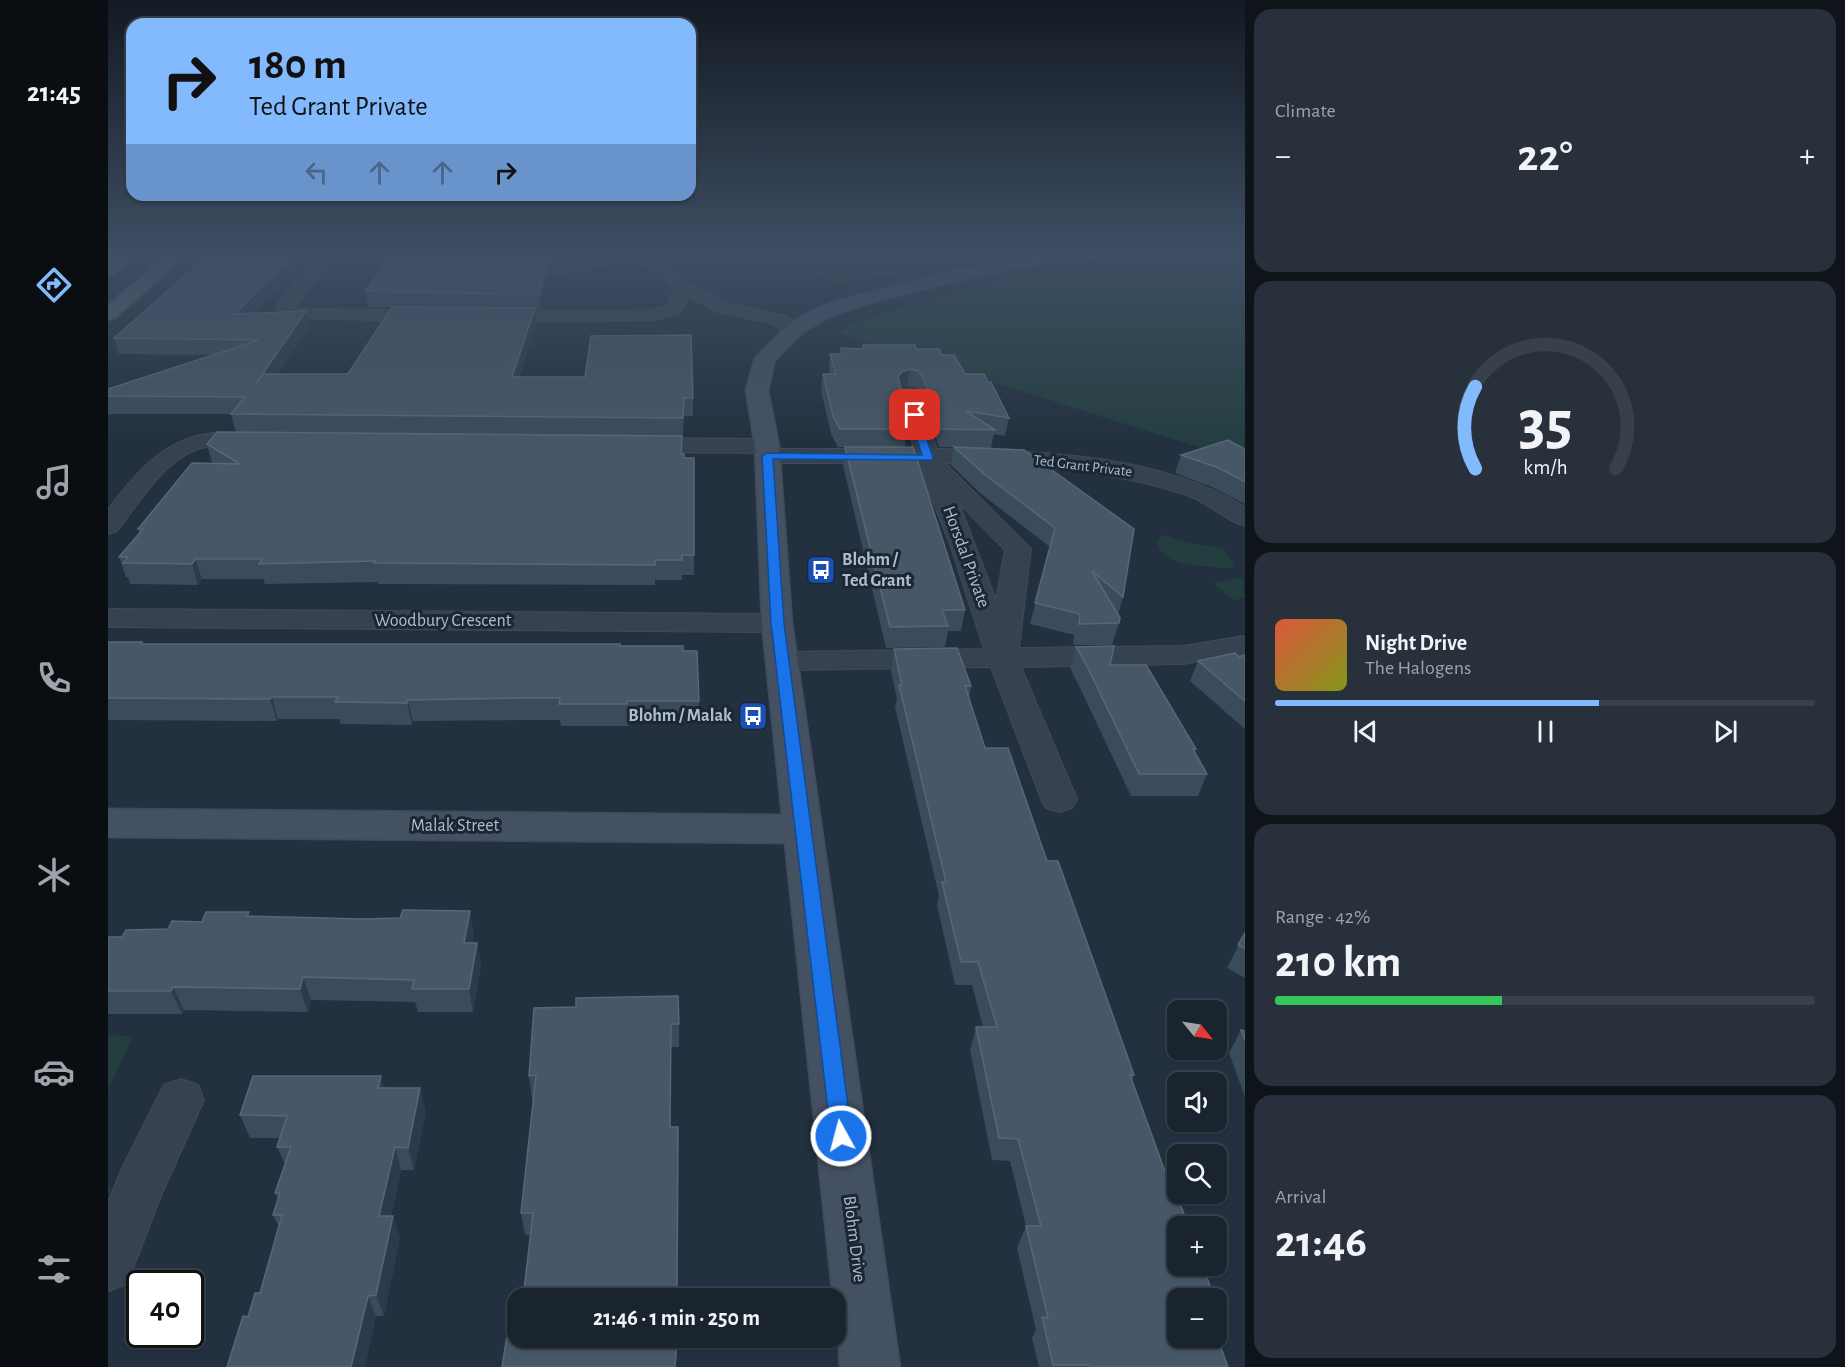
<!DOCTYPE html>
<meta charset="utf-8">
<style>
:root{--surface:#1a242f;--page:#27303b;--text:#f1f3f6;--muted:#9fa4aa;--line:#38414b;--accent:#83bafe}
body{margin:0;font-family:"Alegreya Sans",sans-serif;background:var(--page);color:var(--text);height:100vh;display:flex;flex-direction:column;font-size:22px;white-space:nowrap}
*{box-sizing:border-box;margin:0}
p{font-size:20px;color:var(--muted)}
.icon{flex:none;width:33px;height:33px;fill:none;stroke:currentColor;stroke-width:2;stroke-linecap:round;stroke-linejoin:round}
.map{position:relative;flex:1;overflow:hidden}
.details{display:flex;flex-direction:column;gap:9px;padding:9px;background:#0e141a;width:600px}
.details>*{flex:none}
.guide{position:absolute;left:18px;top:18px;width:570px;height:183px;border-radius:18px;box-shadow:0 2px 4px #0004,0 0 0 2px var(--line);background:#83bafe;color:#111;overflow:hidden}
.needle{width:39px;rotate:120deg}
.fabs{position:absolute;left:1059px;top:1000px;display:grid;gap:12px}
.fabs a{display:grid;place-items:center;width:60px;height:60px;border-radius:12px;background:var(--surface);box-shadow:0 2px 4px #0004,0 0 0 2px var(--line);font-size:30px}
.speed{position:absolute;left:18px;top:1270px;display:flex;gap:12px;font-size:30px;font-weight:700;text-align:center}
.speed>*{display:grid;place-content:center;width:78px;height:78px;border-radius:50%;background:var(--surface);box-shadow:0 2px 4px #0004,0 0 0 2px var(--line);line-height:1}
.speed .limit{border:3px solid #111;border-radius:9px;background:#fff;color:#111}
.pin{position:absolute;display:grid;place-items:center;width:51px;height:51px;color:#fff;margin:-26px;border-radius:12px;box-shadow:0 3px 9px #0006}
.me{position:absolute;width:66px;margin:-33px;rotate:353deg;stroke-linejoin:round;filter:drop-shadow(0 0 4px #0008)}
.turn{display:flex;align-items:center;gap:21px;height:126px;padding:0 24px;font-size:27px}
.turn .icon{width:78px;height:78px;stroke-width:2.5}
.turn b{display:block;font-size:42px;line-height:51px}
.lanes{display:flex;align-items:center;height:57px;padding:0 24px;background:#0003;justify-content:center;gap:30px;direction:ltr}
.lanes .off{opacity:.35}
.big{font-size:45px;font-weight:700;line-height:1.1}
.details .tile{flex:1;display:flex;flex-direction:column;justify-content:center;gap:9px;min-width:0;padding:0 21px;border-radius:18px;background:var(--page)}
.details .dial{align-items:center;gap:0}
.dial svg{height:156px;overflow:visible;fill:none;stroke:var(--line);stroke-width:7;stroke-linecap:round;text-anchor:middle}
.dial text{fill:var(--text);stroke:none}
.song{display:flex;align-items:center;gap:18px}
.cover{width:72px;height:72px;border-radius:9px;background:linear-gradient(135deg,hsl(10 70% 55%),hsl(70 70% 35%))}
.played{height:6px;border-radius:3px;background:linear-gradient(90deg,var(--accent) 60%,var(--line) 60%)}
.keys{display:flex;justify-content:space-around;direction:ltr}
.heat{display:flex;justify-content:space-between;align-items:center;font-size:33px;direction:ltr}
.charge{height:9px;border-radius:4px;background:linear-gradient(90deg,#34c759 42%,var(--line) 0)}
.trip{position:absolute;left:399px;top:1288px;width:339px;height:60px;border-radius:18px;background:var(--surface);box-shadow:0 2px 4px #0004,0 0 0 2px var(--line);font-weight:700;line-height:60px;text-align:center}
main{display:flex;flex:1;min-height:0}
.tab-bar{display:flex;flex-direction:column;width:108px;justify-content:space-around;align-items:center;background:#0a0e13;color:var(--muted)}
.tab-bar .icon{width:42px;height:42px}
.tab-bar .current{color:var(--accent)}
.tab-bar b{font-size:27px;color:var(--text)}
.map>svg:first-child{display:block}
.green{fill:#243e40}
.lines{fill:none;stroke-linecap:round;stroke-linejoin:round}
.street-casing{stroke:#3f4b58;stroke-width:2}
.secondary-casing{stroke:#3f4b58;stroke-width:3}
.primary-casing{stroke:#3f4b58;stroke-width:3}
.street{fill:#36424f;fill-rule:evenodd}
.secondary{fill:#445162;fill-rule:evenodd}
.primary{fill:#54616f;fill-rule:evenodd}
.wall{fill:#3a4b5b}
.shaded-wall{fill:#2b3b4b}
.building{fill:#475767;stroke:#586777;stroke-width:1.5}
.route{fill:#1a73e8;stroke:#114b97;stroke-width:1.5}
.labels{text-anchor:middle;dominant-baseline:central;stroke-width:6;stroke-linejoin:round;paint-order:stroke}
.far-street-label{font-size:15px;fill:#b2bdca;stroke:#1b2734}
.street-label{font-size:18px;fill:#b2bdca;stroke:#1b2734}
.poi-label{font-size:18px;font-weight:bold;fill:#b2bdca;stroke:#1b2734;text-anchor:start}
</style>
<main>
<nav class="tab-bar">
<b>21:45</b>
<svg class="icon current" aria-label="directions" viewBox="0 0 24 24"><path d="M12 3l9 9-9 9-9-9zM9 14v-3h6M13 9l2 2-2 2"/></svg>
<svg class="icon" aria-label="music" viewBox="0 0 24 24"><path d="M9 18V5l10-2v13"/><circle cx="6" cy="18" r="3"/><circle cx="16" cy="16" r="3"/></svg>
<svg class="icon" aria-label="phone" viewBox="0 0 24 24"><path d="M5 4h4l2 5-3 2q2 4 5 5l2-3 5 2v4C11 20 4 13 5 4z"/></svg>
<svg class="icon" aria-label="climate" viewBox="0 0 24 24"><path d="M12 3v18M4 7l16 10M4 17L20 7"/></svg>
<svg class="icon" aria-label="car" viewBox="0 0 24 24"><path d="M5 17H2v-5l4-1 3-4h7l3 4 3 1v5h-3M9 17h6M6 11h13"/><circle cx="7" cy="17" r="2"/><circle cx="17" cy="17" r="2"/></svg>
<svg class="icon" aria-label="filters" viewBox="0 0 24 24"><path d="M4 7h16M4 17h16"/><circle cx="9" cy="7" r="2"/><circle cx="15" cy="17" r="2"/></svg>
</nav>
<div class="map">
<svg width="1137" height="1367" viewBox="0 0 1137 1367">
<rect width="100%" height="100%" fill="#22303f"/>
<g class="green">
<polygon points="676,253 802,253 822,268 727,284"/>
<polygon points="1055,262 1137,262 1137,462 729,333 759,318 917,274 990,263"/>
<path d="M 1056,535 L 1086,544 L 1115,548 L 1126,565 L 1123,568 L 1115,568 C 1092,565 1053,568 1049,540 Z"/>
<polygon points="1135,578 1137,598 1125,600 1105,583"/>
<polygon points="0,1035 25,1036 0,1090"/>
</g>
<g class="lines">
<g class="street-casing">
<g id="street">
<polygon points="212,253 228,253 187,307 189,309 320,311 326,312 329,316 326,320 320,321 179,318 168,308 180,289"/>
<polygon points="520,253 538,253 581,283 622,304 674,315 694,325 696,329 694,333 680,333 662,323 611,312 580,296 572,313 546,320 385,322 379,321 376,317 379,313 385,312 545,310 559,306 566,288"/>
<path d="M 800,388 L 807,390 L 810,394 L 829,449 C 928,451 1051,453 1137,507 L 1137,526 C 1116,520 1101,503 1081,496 C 1002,469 919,465 837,463 L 923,549 L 911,648 L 1075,646 L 1137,636 L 1137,654 L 1075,664 L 913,667 L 969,799 L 964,808 L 951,812 L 938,808 L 933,799 L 883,667 L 675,670 L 664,668 L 660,661 L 664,654 L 675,652 L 876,649 L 843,547 L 810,463 L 659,463 L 651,461 L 647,456 L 650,453 L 531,452 L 523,450 L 520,445 L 523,440 L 531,438 L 659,439 L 667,441 L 670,446 L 668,449 L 806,449 L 790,394 L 793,390 ZM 851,503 L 897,550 L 888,600 Z"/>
<path d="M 113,433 L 153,436 L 156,441 L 153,446 C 135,450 116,443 98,447 C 58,455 32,502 9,531 L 0,534 L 0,509 C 30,471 60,433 113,433 Z"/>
<polygon points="0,609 669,614 679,617 684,623 679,629 669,632 0,627"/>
<polygon points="73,1079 90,1085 96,1100 55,1191 19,1284 0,1291 0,1202 15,1166 56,1085"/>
</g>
</g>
<g class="secondary-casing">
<polygon id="secondary" points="943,253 1000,253 992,258 931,264 847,281 758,304 723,316 694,333 667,360 660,390 671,446 684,623 792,1367 732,1367 728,1299 725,1299 677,843 0,837 0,809 674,815 654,623 647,446 638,390 647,358 680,325 709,308 746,296 846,271"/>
</g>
<g class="primary-casing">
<g id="primary">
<polygon points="13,253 31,253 6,274 0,275 0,262"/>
<polygon points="63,253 81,253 7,318 0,320 0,305"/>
</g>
</g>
<use href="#street" class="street"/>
<use href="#secondary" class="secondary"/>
<use href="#primary" class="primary"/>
</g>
<g class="wall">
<polygon points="103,253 201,253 169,291 146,313 201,327 170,374 240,374 284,307 260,307 257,291 284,253 528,253 528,262 441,277 432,309 427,309 428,324 411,377 585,398 585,416 576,416 575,436 128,432 123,414 0,414 0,389 103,355 11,354 6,338"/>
<polygon points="541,253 588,253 550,259"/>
<polygon points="755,345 808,349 834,355 857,374 901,418 897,436 886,434 883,448 1015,597 1010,615 1011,623 1004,645 965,645 966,635 922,624 942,547 872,493 843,465 846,447 831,447 812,393 808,388 799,386 793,388 803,421 801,439 798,437 797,447 857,610 853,631 840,631 837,647 778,648 735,465 737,447 730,447 723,434 713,390 715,374 722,374 721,370 722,354 732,354 733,348 754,349"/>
<polygon points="99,444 574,454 576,458 586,458 586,575 574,575 574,580 547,580 547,585 270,584 270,582 157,584 155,579 94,579 90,585 22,584 20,577 18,577 11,557 31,533 30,529 104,463"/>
<polygon points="1137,449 1137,504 1104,487 1067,473 1073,455"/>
<polygon points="0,642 34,642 35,644 512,646 575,651 591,701 590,723 520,723 520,726 453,726 452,720 418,720 305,721 304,725 233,724 231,719 170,719 169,721 0,720"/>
<polygon points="968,647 1002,665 1088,749 1087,752 1099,774 1090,796 1023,796 972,688 962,668"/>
<polygon points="786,649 863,686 861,698 877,748 939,861 1026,1075 1024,1080 1063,1188 1103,1289 1096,1299 1120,1367 931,1367 924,1338 928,1330 909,1248 918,1226 902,1161 884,1160 862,1050 868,1027 875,1027 864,985 847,985 829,905 831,896 787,707 789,699 783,671"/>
<polygon points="1137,655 1137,729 1082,681 1090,661"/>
<polygon points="143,916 366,934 364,943 369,943 373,966 365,1012 310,1012 307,1002 203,1000 200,1012 76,1010 74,1014 0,1014 0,937 14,937 60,929 94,922"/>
<polygon points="1137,933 1137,978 1119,968"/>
<polygon points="468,1007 571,1024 571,1047 563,1047 422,1235 417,1235 413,1213 425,1099 424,1099 421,1076"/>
<polygon points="1133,1030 1137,1031 1137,1097 1121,1053"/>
<polygon points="276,1088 318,1111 306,1170 293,1170 283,1216 292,1237 276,1316 140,1317 152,1293 171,1227 165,1215 170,1199 167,1193 177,1164 169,1147 172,1138 142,1138 132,1115"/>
</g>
<g class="shaded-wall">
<polygon points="186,253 201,253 169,291 130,329 126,314"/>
<polygon points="496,253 528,253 528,262 441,277 432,309 431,294 440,262"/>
<polygon points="550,253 588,253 550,259"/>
<polygon points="427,308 428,324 405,394 404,377"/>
<polygon points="198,311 201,327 151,402 147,385"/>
<polygon points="802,369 799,386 791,389 790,378 793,372"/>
<polygon points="87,559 94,579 90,585 84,564"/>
<polygon points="164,697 170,719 169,721 162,699"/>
<polygon points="300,700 305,721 304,725 299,703"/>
<polygon points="362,911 366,934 360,966 356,943"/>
<polygon points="369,943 373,966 365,1012 361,989"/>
<polygon points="195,977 203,1000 200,1012 192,989"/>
<polygon points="65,987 76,1010 74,1014 63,991"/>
<polygon points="273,1076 280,1099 270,1088"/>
<polygon points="312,1088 318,1111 306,1170 300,1148"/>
<polygon points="287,1147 293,1170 278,1238 271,1216"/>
<polygon points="0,1186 3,1190 0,1196"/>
<polygon points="285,1216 292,1237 276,1316 268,1295"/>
<polygon points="260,1296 268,1317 257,1367 243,1367"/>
<polygon points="569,1338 568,1367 567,1367"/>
</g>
<g class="building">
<polygon points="103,253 186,253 165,276 126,314 198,311 147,385 156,374 240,374 284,307 427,308 404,377 477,377 483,336 583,335 585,398 576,398 575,418 123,414 137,397 0,396 0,389 151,340 6,338"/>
<polygon points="284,253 496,253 440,262 431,294 398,294 257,291"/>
<polygon points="755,345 807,345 808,349 831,349 834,355 846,355 857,374 876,374 880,382 883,382 901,418 858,411 887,430 833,429 815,377 810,371 802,369 793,372 790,378 803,421 795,415 799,429 732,429 725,416 715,374 728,374 722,354 734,354 733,348 755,349"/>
<polygon points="109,432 574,436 573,454 576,454 576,458 586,458 586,555 574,555 574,560 547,560 547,565 266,563 267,561 151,564 154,559 87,559 84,564 15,563 20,557 11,557 35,529 30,529 84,463 132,464 99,444"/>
<polygon points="1120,440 1137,449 1137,482 1111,468 1073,455"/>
<polygon points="737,447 805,447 857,610 834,610 840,626 782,627"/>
<polygon points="846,447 916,450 1026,529 1015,597 984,571 1012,618 1011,623 971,624 972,614 927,603 947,528 876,474"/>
<polygon points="0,642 34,642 33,644 512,644 512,646 575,646 575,651 589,651 591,701 519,701 519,704 451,704 452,698 416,698 300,700 299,703 227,702 230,697 164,697 162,699 0,698"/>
<polygon points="1006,646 1002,665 1038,665 1088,749 1085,749 1099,774 1031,774 979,666 968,647"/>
<polygon points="849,648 863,686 857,686 877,748 900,748 939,861 950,861 1026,1075 1022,1075 1063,1188 1066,1188 1081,1227 1070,1227 1070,1266 1095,1266 1103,1289 1093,1289 1096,1299 1070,1299 1070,1338 1108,1338 1108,1334 1120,1367 983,1367 982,1365 945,1365 934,1317 940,1318 918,1226 933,1226 910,1139 891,1138 868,1027 889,1027 870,962 853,962 834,882 838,882 791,685 794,685 786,649"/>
<polygon points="1127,653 1131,657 1137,655 1137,701 1090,661"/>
<polygon points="295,910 362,911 356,943 369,943 361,989 304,989 306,980 195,977 192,989 65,987 63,991 0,991 0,937 14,937 18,930 60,929 64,921 94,922 98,912 141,912 139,916 255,919 292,918"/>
<polygon points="1137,933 1137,949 1130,945"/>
<polygon points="570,996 571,1024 563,1024 562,1127 570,1127 569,1299 415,1299 425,1213 413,1213 428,1075 421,1076 426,1008 468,1007 468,998"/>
<polygon points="1133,1030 1137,1031 1137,1040"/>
<polygon points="145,1076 273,1076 270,1088 312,1088 300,1148 287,1147 271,1216 285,1216 268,1295 260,1296 243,1367 119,1367 135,1316 140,1317 147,1293 152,1293 174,1215 165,1215 172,1193 167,1193 183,1147 169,1147 179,1116 132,1115"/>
<polygon points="401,1323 410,1324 410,1338 569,1338 567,1367 394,1367"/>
</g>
<linearGradient id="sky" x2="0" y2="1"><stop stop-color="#131a23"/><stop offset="0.57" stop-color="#3e4e63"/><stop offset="1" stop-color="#3e4e63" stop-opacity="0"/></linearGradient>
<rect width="1137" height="444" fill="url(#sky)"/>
<polygon class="route" points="807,412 811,415 825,458 824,460 665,459 676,623 744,1136 741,1143 733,1145 726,1143 723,1136 663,623 654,456 659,453 814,455 802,415"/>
<defs>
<g id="bus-square" transform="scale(1.5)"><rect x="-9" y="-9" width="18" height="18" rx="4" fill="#1a4fb4" stroke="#1b2734"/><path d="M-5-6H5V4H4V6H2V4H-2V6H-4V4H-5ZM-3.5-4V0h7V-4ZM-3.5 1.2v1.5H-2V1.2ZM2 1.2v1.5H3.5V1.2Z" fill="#fff"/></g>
</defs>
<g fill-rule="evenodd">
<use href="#bus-square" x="713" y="570"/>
<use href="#bus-square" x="645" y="716"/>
</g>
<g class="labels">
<g class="far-street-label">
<text transform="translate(975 466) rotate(7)">Ted Grant Private</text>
</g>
<g class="street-label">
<text transform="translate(858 557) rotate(70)">Horsdal Private</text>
<text x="335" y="621">Woodbury Crescent</text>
<text x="347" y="826">Malak Street</text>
<text transform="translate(746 1239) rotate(83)">Blohm Drive</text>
</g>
<g class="poi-label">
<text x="734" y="560">Blohm /<tspan x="734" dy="21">Ted Grant</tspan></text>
<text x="624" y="716" text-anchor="end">Blohm / Malak</text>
</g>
</g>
</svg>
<div class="fabs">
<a><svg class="needle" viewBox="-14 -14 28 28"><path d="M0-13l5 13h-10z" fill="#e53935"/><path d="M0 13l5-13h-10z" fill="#9fa4aa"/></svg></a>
<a><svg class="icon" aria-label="sound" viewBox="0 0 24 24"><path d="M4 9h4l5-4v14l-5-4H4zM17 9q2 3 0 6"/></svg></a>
<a><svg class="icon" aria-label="search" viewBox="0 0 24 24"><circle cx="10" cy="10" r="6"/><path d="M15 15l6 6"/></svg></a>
<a>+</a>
<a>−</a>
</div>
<div class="speed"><div class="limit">40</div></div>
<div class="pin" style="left:807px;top:415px;background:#d93025"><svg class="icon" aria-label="arrive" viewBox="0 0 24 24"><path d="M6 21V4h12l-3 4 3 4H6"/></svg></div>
<svg class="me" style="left:733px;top:1136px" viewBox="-20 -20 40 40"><circle r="17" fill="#1a73e8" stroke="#fff" stroke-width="3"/><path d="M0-11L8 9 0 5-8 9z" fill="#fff"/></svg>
<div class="trip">21:46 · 1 min · 250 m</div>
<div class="guide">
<div class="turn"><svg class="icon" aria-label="right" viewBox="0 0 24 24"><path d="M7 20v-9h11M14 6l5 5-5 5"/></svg><div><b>180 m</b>Ted Grant Private</div></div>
<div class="lanes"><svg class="icon off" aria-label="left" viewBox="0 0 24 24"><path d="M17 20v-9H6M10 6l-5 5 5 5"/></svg><svg class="icon off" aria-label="ahead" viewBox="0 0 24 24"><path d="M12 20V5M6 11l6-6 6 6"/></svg><svg class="icon off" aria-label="ahead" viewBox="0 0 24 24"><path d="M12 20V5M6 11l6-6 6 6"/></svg><svg class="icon" aria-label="right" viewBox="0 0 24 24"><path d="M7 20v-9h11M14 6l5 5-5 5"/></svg></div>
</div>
</div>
<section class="details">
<div class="tile"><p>Climate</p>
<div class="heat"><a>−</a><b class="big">22°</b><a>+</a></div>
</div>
<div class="tile dial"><svg viewBox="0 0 100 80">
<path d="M14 69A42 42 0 1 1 86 69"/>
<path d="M14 69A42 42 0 0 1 14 27" stroke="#83bafe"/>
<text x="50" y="56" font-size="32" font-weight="700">35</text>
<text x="50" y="72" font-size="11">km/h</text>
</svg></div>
<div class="tile">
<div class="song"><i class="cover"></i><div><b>Night Drive</b><p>The Halogens</p></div></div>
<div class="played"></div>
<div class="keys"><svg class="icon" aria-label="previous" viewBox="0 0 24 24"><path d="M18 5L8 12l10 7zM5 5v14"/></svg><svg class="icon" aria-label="pause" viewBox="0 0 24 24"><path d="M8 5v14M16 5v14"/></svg><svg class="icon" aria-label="next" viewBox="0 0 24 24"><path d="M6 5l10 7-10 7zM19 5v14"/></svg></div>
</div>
<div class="tile"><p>Range · 42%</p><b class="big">210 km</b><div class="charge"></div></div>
<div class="tile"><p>Arrival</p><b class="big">21:46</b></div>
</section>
</main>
